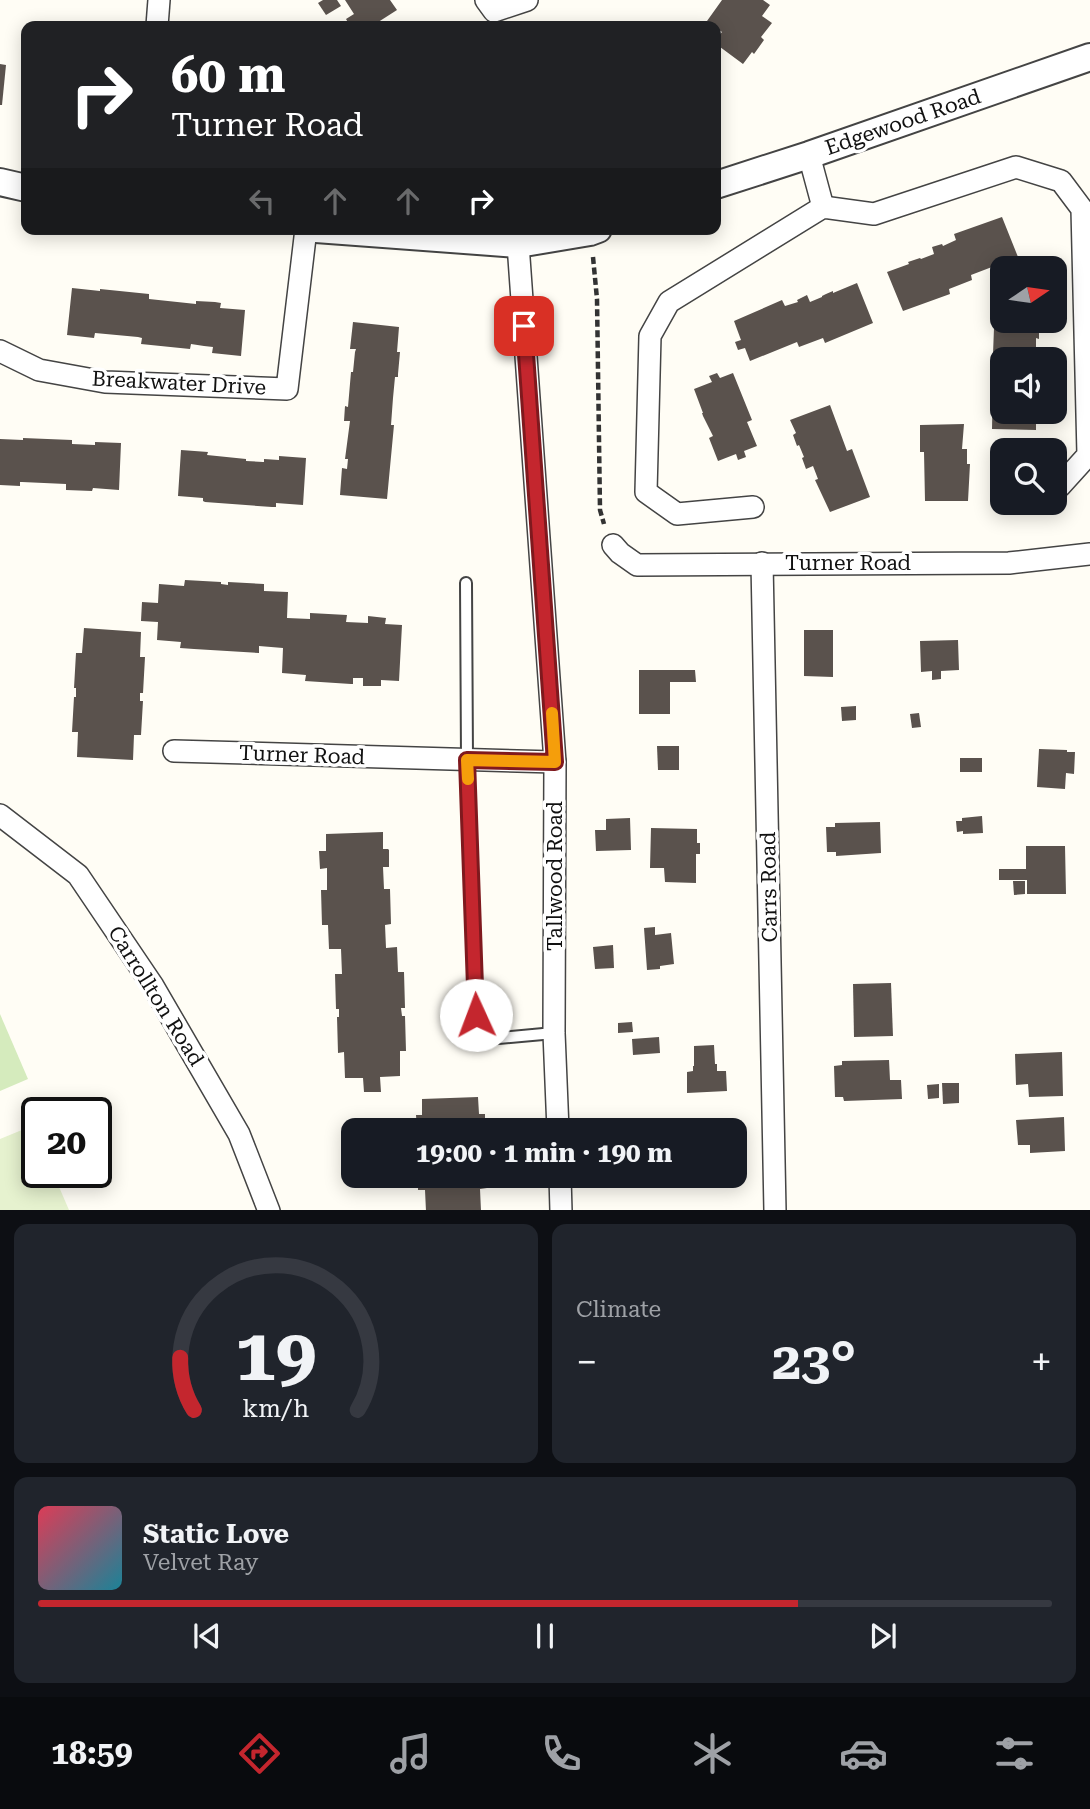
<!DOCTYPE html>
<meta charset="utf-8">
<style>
:root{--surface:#171b24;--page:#20242c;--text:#f1f3f6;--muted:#9ea1a6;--line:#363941;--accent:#c4262e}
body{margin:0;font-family:"Roboto Serif",serif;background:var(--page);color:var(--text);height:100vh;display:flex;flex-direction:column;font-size:26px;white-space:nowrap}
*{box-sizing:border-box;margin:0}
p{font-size:23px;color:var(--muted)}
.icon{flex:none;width:38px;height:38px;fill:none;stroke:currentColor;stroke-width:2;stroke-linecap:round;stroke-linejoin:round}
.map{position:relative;height:1210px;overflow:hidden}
.side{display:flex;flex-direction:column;gap:14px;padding:14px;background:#0d0f14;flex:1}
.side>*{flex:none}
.hud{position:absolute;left:21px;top:21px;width:700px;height:214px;border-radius:14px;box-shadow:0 4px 18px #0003;background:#202124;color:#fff;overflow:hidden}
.needle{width:46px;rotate:77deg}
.tools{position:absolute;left:990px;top:256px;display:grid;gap:14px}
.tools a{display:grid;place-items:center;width:77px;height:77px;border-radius:14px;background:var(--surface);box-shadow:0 4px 18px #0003;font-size:35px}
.speed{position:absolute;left:21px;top:1097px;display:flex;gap:14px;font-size:35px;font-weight:700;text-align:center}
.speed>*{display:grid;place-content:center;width:91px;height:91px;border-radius:50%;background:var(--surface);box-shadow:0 4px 18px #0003;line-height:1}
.speed .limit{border:4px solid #111;border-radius:10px;background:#fff;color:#111}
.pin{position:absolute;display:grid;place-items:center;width:60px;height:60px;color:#fff;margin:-30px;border-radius:14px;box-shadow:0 4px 10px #0006}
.me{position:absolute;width:77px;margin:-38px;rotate:358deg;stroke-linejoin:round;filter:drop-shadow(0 0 5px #0008)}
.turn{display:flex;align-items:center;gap:24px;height:147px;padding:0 35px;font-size:32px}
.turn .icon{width:91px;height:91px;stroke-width:2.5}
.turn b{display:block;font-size:49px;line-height:60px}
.lanes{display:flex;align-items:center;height:66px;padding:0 35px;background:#0003;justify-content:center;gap:35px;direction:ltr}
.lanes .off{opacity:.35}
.big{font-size:52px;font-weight:700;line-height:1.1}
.side .widget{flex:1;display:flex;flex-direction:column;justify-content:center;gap:10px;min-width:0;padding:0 24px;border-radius:14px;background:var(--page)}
.side .dial{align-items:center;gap:0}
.dial svg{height:182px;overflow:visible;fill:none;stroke:var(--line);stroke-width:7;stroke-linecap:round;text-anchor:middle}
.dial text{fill:var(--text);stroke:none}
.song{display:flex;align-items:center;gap:21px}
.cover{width:84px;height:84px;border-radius:10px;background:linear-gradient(135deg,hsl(350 70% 55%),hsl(190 70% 35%))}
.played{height:7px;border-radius:4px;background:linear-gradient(90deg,var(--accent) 75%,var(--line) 75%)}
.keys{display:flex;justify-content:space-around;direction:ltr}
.heat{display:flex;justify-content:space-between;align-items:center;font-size:38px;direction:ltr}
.side .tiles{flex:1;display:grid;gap:14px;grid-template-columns:1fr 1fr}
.widget:last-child{grid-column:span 2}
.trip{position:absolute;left:341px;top:1118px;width:406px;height:70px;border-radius:14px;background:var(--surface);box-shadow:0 4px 18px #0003;font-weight:700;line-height:70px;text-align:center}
.dock{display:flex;height:112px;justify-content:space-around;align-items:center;background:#090b0e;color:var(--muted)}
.dock .icon{width:49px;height:49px}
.dock .current{color:var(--accent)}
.dock b{font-size:32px;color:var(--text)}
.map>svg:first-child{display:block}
.green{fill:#d5ebbd}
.pitch{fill:#e6f2cf}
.building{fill:#5a524d}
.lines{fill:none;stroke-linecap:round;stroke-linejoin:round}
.service-casing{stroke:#444;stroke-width:14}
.minor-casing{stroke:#444;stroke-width:24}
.tertiary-casing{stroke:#444;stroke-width:30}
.path{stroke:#333;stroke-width:4.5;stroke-dasharray:7 3.5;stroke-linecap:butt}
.service{stroke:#fff;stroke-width:10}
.minor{stroke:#fff;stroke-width:21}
.tertiary{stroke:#fff;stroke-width:26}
.route-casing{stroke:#7f191e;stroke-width:18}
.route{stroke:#c4262e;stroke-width:12}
.slow{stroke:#f59e0b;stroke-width:12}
.labels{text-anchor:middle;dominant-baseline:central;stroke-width:7;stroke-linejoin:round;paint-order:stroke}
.street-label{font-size:21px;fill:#111;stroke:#fff}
</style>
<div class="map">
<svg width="1090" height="1211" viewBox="0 0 1090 1211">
<rect width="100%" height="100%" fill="#fffdf5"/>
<polygon class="green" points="0,1014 28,1079 0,1091"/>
<polygon class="pitch" points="34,1125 37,1132 37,1172 53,1173 69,1210 0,1210 0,1139"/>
<g class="building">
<polygon points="323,0 337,0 341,6 326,15 318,3"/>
<polygon points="345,0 390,0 397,10 372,26 350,26 346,19 354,14"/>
<polygon points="722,0 763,0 770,5 762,16 772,23 761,37 764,40 754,54 752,52 743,64 716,44 716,39 722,32 707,21"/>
<polygon points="0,64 6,65 2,105 0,105"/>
<polygon points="1002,217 1018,257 971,275 972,280 949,289 950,294 903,311 887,272 909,264 908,262 920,258 921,259 934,254 932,247 942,244 943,246 956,240 954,234"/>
<polygon points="857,283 873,323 825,343 823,338 799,347 797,342 750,361 745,348 738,350 735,342 741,340 734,321 782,300 785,306 798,302 797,300 807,295 810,302 822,297 822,296 826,294 833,291 833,293"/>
<polygon points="72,288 100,291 100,289 149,294 149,299 196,304 196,301 215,302 221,303 220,308 245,310 241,356 212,353 213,347 204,346 191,344 190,349 141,344 142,338 138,337 95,333 94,338 67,335"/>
<polygon points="995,302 1003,303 1003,320 1036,320 1036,327 1039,327 1039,339 1036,338 1036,352 1043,352 1042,359 1003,359 1003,411 1036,411 1036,430 992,429 993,378 997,378 997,354 993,354"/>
<polygon points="353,322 399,327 397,352 400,352 398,374 398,377 395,377 393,398 391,425 394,425 387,499 340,495 342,468 347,469 348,459 345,459 350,421 344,421 345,406 348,407 351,372 353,372 355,352 356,349 350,349"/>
<polygon points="717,373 720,378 733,373 752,420 747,422 757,446 744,451 746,457 738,460 736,454 718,461 709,438 713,436 703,416 702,413 703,413 694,389 712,382 709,376"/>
<polygon points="830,405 847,451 852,449 870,497 830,512 815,480 818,479 813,466 806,469 802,458 804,457 799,445 797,446 793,435 796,433 790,420"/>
<polygon points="964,424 962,449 967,449 967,464 970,464 968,501 925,501 924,452 920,452 920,425"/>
<polygon points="23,438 72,440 72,444 95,445 95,442 121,443 119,490 93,488 92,491 66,490 66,484 22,482 20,482 20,486 0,485 0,439 23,440"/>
<polygon points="181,450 208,452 207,455 246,459 246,461 263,462 264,462 264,459 279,460 279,456 306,458 303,505 276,503 276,507 272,507 205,502 203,501 203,498 178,496"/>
<polygon points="185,580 221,582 221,584 228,585 228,582 264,584 264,591 288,592 287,618 310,619 310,613 347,615 346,622 368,623 368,616 386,618 385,624 402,625 399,681 381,680 381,686 363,686 363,678 353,678 353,684 351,684 305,681 306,675 282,673 283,648 259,646 259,653 194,649 180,648 181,642 157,640 158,622 141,621 142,602 158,603 159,584 184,586"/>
<polygon points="84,628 141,632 140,657 145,657 143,693 140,693 140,701 143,701 141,735 134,735 133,760 77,757 78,732 72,732 74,697 76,697 76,688 74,688 76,653 82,653"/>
<polygon points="804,630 833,630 833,677 804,676"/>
<polygon points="958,640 959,670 941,671 941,679 932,680 932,671 921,672 920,641"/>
<polygon points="639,670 695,670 696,682 670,682 670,714 639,714"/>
<polygon points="856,706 856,720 842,721 841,707"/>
<polygon points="919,713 921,727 912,728 910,714"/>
<polygon points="657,746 679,746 679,770 658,770"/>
<polygon points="1039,749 1067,750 1067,752 1075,752 1074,774 1066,773 1065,789 1037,787"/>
<rect x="960" y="758" width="22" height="14"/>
<polygon points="982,816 983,833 963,834 963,831 957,832 956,821 962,821 962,818"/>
<polygon points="630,818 631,850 596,851 595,830 606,830 606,819"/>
<polygon points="880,822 881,853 836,856 836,852 827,852 826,827 835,827 835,823"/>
<polygon points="651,828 697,829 697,843 700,843 700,854 696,854 696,883 665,882 664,868 650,868"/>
<polygon points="383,832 383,849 388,849 389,850 389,867 383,867 384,889 390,889 391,924 385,925 386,948 397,947 398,972 404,972 405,1008 401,1008 402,1016 405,1016 406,1051 400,1051 400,1076 380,1077 381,1092 364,1092 363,1078 345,1078 344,1052 338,1053 337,1017 339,1017 339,1009 336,1009 335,974 342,974 341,949 329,949 328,925 322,925 321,890 327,890 327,868 320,869 319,851 326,851 326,834"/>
<polygon points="1026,846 1065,846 1066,894 1027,894 1027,880 999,880 999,869 1026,869"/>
<polygon points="1013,881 1025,881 1025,894 1014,895"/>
<polygon points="655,927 655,935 671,933 674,964 660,966 660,969 647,970 644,928"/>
<polygon points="613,945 614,968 595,969 593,947"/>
<polygon points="891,983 893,1036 854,1037 853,984"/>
<polygon points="632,1022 633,1032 618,1033 618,1023"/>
<polygon points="659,1037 660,1053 633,1055 632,1039"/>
<polygon points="714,1045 715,1064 717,1064 717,1071 726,1071 727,1091 687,1093 687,1072 693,1071 693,1066 694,1066 694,1046"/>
<polygon points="1062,1052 1063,1096 1029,1097 1028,1084 1016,1085 1015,1054"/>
<polygon points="889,1060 890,1080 901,1080 902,1099 844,1101 843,1097 835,1097 834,1066 842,1065 842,1061"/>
<polygon points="942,1083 959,1083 959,1103 943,1104"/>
<polygon points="939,1084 939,1098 928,1099 927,1085"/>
<polygon points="478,1097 479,1114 485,1114 485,1130 417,1130 416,1115 422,1115 422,1099"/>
<polygon points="1064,1117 1065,1151 1030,1153 1030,1145 1018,1145 1016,1120"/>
<polygon points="418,1176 487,1176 487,1188 480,1189 481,1211 426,1211 425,1190 418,1190"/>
</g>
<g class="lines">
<g class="service-casing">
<polyline id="service" points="466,583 467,760 477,1040 554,1033"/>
</g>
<g class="minor-casing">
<g id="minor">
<polyline points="486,0 494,11 527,0"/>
<polyline points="157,26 159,0"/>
<polyline points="809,155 823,207"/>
<polyline points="518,244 555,762 554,1033 558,1130"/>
<polyline points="0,351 39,370 105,382 287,389 306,229"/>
<polyline points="753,507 677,514 646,492 650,336 669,302 823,207 874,214 1016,167 1061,181 1082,209 1088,455 1060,486 1055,486"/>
<polyline points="613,545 620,553 637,565 1009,563 1090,554"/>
<polyline points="762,563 775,1211"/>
<polyline points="174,751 555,762"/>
<polyline points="0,815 78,875 153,986 239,1134 269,1211"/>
<polyline points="560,1176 561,1211"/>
</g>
</g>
<g class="tertiary-casing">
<g id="tertiary">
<polyline points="0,182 26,188"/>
<polyline points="716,185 809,155 1090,57"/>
<polyline points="316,229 518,244 590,232 598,229"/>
</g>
</g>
<polyline class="path" points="593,257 597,299 600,510 604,524"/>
<use href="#service" class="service"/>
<use href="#minor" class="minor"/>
<use href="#tertiary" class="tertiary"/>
</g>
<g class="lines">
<g class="route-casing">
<polyline id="route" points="476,1015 467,760 555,762 524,326"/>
</g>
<use href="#route" class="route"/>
<polyline class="slow" points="468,779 467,760 555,762 552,713"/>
</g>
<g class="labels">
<g class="street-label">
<text transform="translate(903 122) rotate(-19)">Edgewood Road</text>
<text transform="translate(179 383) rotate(3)">Breakwater Drive</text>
<text x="848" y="563">Turner Road</text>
<text transform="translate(302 755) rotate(2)">Turner Road</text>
<text transform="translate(555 876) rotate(-90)">Tallwood Road</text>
<text transform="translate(769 887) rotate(-91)">Carrs Road</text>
<text transform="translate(156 996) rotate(58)">Carrollton Road</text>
</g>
</g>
</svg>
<div class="tools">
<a><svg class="needle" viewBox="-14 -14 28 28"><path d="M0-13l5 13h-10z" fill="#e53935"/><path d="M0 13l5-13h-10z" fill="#9ea1a6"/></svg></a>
<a><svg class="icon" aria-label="sound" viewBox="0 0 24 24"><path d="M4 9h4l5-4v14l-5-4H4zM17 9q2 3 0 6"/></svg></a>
<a><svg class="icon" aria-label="search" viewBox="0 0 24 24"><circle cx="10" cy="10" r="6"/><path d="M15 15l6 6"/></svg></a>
</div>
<div class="speed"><div class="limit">20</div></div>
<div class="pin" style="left:524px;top:326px;background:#d93025"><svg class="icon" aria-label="arrive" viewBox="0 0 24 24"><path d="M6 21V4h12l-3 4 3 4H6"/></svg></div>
<svg class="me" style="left:476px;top:1015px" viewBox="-20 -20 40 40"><circle r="19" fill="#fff"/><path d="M0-13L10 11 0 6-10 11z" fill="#c4262e"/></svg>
<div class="trip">19:00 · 1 min · 190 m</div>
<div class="hud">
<div class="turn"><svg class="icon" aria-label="right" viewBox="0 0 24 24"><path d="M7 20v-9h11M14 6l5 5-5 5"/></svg><div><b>60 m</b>Turner Road</div></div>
<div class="lanes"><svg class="icon off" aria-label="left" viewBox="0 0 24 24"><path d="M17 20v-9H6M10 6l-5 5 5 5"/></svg><svg class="icon off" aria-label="ahead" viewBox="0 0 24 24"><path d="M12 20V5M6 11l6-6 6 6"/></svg><svg class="icon off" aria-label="ahead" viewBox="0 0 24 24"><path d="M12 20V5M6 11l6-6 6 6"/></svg><svg class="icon" aria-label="right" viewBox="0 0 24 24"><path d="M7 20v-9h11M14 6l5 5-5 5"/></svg></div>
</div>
</div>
<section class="side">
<div class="tiles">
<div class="widget dial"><svg viewBox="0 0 100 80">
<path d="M14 69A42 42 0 1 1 86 69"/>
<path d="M14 69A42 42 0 0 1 8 46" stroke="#c4262e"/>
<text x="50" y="56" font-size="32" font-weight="700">19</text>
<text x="50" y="72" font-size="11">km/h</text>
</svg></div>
<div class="widget"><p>Climate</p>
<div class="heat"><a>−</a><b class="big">23°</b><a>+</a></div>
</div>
<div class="widget">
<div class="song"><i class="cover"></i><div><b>Static Love</b><p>Velvet Ray</p></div></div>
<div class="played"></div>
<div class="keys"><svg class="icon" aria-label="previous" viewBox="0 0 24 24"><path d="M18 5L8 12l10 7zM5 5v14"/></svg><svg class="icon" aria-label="pause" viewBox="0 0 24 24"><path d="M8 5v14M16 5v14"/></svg><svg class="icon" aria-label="next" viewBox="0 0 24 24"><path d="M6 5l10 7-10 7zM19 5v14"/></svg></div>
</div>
</div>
</section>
<nav class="dock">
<b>18:59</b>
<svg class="icon current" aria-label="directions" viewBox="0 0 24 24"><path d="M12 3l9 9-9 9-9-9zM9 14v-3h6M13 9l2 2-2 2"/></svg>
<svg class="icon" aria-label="music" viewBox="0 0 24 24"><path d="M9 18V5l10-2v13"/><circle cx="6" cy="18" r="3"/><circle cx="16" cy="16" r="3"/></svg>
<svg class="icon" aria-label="phone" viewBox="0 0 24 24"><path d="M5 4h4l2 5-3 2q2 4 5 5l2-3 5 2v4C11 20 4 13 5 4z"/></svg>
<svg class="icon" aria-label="climate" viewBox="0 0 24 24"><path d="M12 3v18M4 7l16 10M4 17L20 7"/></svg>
<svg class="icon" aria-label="car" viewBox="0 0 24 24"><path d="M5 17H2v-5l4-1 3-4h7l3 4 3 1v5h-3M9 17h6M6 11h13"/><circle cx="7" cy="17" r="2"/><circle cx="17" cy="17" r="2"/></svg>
<svg class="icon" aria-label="filters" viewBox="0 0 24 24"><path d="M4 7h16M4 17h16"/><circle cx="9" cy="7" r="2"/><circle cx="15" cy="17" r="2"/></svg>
</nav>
